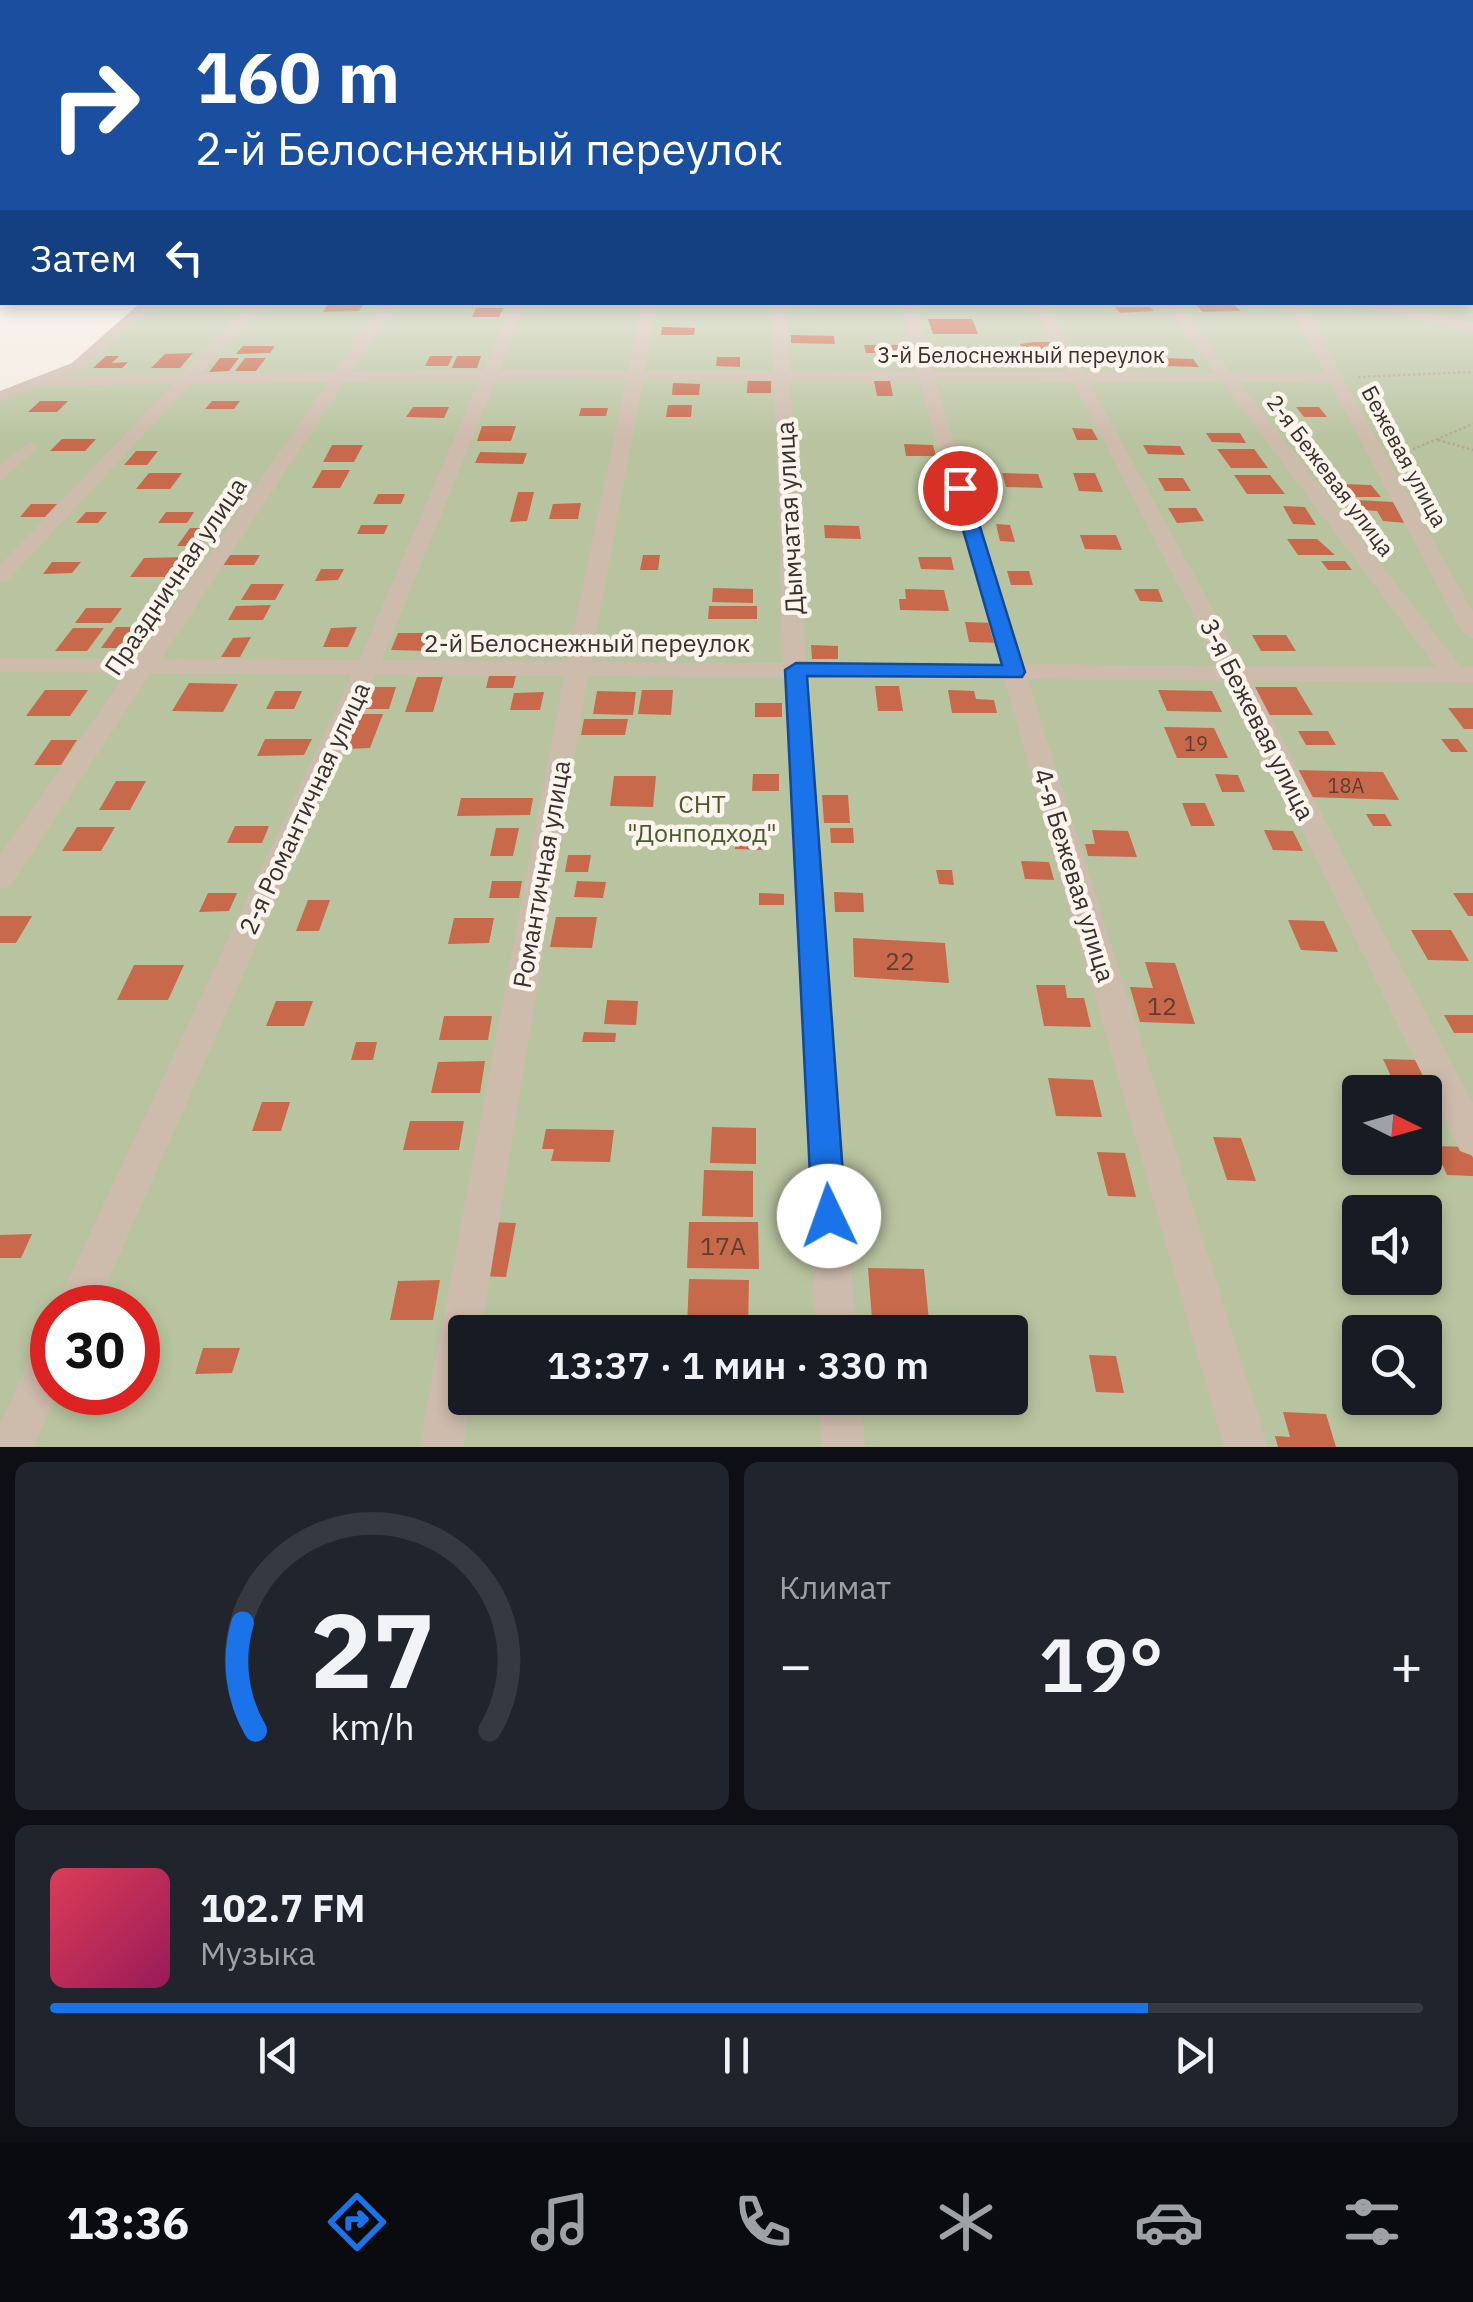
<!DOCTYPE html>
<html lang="ru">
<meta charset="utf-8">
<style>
:root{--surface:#171b24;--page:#20242c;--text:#f1f3f6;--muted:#9ea1a6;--line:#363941;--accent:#1a73e8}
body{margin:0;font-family:"IBM Plex Sans",sans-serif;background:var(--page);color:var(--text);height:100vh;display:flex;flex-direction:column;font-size:38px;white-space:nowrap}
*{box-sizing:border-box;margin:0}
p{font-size:32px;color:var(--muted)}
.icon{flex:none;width:55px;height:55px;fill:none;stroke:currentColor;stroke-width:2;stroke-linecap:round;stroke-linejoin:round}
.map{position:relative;height:1447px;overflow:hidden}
.sheet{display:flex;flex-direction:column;gap:15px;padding:15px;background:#0d0f14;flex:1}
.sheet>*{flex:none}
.banner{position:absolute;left:0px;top:0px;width:1475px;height:305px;box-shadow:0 5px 15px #0003;background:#1a4fa0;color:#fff;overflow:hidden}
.needle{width:65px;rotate:95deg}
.controls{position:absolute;left:1342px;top:1075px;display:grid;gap:20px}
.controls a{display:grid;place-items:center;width:100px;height:100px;border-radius:10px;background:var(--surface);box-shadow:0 5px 15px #0003;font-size:50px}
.speed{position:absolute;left:30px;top:1285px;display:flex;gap:20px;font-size:50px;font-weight:700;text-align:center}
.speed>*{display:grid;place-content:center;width:130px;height:130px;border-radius:50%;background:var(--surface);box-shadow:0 5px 15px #0003;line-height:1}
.speed .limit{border:15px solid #d22;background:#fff;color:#111}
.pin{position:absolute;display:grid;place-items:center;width:85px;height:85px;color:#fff;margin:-42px;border:5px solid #fff;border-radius:50%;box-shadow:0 2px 10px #0007}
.me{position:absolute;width:110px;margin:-55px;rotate:357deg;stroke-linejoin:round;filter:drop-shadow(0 0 8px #0008)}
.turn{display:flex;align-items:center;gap:35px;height:210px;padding:0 30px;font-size:45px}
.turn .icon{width:130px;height:130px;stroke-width:2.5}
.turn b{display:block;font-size:70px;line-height:85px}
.then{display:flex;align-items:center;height:95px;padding:0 30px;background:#0003;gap:20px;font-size:38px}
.big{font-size:75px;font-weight:600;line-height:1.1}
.sheet .widget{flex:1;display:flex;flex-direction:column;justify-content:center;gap:15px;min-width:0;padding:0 35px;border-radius:15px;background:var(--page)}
.sheet .dial{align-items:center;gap:0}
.dial svg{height:260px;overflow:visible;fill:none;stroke:var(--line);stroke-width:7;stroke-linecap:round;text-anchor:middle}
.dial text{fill:var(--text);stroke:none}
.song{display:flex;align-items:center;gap:30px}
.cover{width:120px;height:120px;border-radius:15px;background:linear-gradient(135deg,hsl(350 70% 55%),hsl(330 70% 35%))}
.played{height:10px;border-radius:5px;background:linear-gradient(90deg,var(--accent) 80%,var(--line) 80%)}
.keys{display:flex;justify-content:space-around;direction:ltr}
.heat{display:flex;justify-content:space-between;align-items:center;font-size:55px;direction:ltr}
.sheet .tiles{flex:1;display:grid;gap:15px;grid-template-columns:1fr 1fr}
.widget:last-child{grid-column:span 2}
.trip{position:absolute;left:448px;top:1315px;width:580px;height:100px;border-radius:10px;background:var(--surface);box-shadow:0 5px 15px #0003;font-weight:600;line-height:100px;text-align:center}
.tab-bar{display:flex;height:160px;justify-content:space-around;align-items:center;background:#090b0e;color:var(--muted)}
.tab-bar .icon{width:70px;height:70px}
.tab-bar .active{color:var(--accent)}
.tab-bar b{font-size:45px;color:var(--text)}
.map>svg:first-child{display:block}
.green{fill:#b8c4a0;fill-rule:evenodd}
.building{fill:#c8694b}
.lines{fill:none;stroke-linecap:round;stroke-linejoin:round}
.path{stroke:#b9a596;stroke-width:2.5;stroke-dasharray:2.5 2.5;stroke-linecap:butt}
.minor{fill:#cdbbac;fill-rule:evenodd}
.route{fill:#1a73e8;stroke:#114b97;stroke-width:2.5}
.labels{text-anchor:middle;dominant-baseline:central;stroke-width:9;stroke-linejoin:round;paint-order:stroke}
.number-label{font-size:20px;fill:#5e3e33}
.far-street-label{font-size:22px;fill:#3b302b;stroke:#fbf5ee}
.street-label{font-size:25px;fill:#3b302b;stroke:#fbf5ee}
.park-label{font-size:25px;fill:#4a5a2e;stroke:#fbf5ee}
.near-number-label{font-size:25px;fill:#5e3e33}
</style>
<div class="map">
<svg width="1473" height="1447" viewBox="0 0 1473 1447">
<rect width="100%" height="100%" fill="#f4ebe1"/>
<path class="green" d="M 1473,285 L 1473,1447 L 0,1447 L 0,394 L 70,371 L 145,303 L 1472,302 ZM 1360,1092 L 1425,1092 L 1425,1158 L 1360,1158 ZM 1360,1212 L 1425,1212 L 1425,1278 L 1360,1278 ZM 52,1308 L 138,1308 L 138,1392 L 52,1392 ZM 465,1332 L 1010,1332 L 1010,1398 L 465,1398 ZM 1360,1332 L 1425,1332 L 1425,1398 L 1360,1398 Z"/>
<g class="building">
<polygon points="1232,303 1241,311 1203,312 1195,304"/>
<polygon points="328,304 364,304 359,311 323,312"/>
<polygon points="1115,307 1150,307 1154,311 1120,313"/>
<polygon points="476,308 503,308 499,317 472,317"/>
<polygon points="928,319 972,319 978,334 933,334"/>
<polygon points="662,327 695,328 694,335 661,335"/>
<polygon points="791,335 834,336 835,344 791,343"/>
<polygon points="1034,342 1051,342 1057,353 1023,352 1020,344"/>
<polygon points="864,345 898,345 900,353 866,353"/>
<polygon points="243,346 275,346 270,353 236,354"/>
<polygon points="193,353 180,368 151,368 165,354"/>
<polygon points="1015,355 1045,355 1051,366 1020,366"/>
<polygon points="106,356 119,356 112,363 128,362 122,368 93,368"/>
<polygon points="430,356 453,356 448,366 425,366"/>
<polygon points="457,356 481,356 477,368 452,368"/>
<polygon points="717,357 740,357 740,367 716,366"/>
<polygon points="220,358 239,358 229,371 209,372"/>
<polygon points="245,358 266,358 256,371 235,371"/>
<polygon points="1162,358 1193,359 1199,367 1167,366"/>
<polygon points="748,377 771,378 771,393 747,393"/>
<polygon points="874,381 890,381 893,396 877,396"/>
<polygon points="673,383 700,384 699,395 672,395"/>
<polygon points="40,401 68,401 57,412 28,412"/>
<polygon points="212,401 240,401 234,409 205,409"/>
<polygon points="668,405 692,405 691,417 666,417"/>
<polygon points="413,407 449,407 444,418 406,417"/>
<polygon points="1296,407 1319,407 1327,417 1304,417"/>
<polygon points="581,408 608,408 606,416 579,416"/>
<polygon points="482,426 516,426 511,441 477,441"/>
<polygon points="1072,428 1092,429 1098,440 1077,440"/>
<polygon points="1206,433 1240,433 1246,443 1212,442"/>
<polygon points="62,439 96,439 85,451 50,451"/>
<polygon points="904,444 933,445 936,456 906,456"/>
<polygon points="332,445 363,445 354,462 323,462"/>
<polygon points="1143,445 1180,446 1185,455 1148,454"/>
<polygon points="1217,449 1254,449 1268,468 1231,468"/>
<polygon points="136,451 158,451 147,465 124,465"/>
<polygon points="480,452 527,453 523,464 475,463"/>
<polygon points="322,470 350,470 340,488 312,488"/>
<polygon points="149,473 182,473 170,489 136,489"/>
<polygon points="1002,473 1038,474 1043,488 1006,487"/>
<polygon points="1073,473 1095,473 1103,492 1079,491"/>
<polygon points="1234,475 1270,475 1285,494 1247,494"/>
<polygon points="1158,478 1183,478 1191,491 1165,491"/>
<polygon points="1342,484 1371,485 1381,497 1352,497"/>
<polygon points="518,492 534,492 527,521 510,522"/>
<polygon points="378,494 405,494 401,504 373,504"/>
<polygon points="1356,500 1393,502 1406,523 1383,521 1377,511 1362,510"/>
<polygon points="581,503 578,519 549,519 553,504"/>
<polygon points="31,504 57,504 45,517 20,517"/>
<polygon points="1283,506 1305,507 1316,525 1293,524"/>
<polygon points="1168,508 1196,508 1204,521 1177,523"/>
<polygon points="86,512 107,512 98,523 76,523"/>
<polygon points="166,512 194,512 187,523 158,523"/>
<polygon points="996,524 1010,525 1015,542 1000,541"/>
<polygon points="361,525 388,525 384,534 357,534"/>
<polygon points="824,525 859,526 861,539 825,538"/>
<polygon points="190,528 210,528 197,546 177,546"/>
<polygon points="1080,535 1116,535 1122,550 1085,549"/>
<polygon points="1287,539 1317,539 1335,555 1298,555"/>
<polygon points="230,555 260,555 254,565 223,565"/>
<polygon points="643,555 660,555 658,570 640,570"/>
<polygon points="187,557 174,577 130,577 144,558"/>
<polygon points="918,557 951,557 954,570 921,569"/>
<polygon points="1321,561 1345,561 1352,570 1328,570"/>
<polygon points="52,562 81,562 72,573 43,574"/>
<polygon points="321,569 344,569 338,580 315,581"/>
<polygon points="1007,571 1029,571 1033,585 1011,585"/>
<polygon points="251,584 284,584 275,600 241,600"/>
<polygon points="713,588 753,589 753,603 712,602"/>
<polygon points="905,589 944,590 949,611 900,610 899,599 906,599"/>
<polygon points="1134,589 1158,589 1163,602 1140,601"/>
<polygon points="271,605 263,620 228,620 236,606"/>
<polygon points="709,606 757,606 757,619 708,619"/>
<polygon points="86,608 122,608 111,623 75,623"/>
<polygon points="965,622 996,623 1001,643 969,642"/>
<polygon points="116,627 146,627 132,648 101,648"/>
<polygon points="357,627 348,647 323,647 331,628"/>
<polygon points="73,628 104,628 87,651 55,651"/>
<polygon points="398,633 433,633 427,651 391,650"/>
<polygon points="1252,635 1286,635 1296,651 1261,651"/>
<polygon points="251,637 240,657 221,657 233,638"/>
<polygon points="811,645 838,646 838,659 812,659"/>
<polygon points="489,676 516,676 513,688 486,688"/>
<polygon points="417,677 443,677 433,712 405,712"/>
<polygon points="189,683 238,684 223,712 172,711"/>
<polygon points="875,686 899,686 903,711 878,711"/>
<polygon points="372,687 396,687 389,709 364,709"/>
<polygon points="1254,687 1296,687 1313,715 1269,715"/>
<polygon points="45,690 88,690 70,716 26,716"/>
<polygon points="642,690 673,690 671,715 638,714"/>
<polygon points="948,690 974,691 976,699 994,700 997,713 952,713"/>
<polygon points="1158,690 1212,691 1222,712 1167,711"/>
<polygon points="275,691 302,691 294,709 266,709"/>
<polygon points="597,691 636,692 633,715 593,714"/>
<polygon points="544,692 540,710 510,710 514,693"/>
<rect x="755" y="703" width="27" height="14"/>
<polygon points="1448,708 1473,708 1473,729 1464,729"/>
<polygon points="359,714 383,714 370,748 346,749"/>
<polygon points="584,719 628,719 625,735 581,735"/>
<polygon points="1164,727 1214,728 1228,758 1177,758"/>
<polygon points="1298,731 1328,731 1336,745 1306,745"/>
<polygon points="265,739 312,739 304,755 257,756"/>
<polygon points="1441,739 1458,739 1468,752 1451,752"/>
<polygon points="51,740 77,740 61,765 34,765"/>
<polygon points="1294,770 1383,772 1399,800 1308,797"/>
<polygon points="753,774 779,774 779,791 752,791"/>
<polygon points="1215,774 1238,775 1245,792 1222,792"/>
<polygon points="614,776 656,776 653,807 610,806"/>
<polygon points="116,781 146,781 130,810 99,810"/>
<polygon points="822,795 848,795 850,823 824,823"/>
<polygon points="461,798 533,798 530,815 457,816"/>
<polygon points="1182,803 1205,803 1215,826 1191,826"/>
<polygon points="1366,814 1385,814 1392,826 1373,826"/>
<polygon points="235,826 269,826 262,843 227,843"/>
<polygon points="77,827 115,827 101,851 62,851"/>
<polygon points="496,828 519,828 513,856 490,856"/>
<polygon points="830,828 853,828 854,843 831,843"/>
<polygon points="1092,830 1128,831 1137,857 1088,856 1085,844 1095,844"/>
<polygon points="1264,830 1293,831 1303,851 1273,850"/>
<polygon points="735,833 767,834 767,850 735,849"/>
<polygon points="568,855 591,855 588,872 565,872"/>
<polygon points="1021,861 1049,862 1054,880 1025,879"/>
<polygon points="936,870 952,870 954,885 939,884"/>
<polygon points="492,881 522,881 519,898 489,898"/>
<polygon points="577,881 606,882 603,898 574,897"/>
<polygon points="834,892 863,893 864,912 835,912"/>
<polygon points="208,893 237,893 229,911 199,912"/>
<polygon points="759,893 784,894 784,905 759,905"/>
<polygon points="1453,893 1473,893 1473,916 1468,916"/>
<polygon points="308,900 330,900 319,931 296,931"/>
<polygon points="0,916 32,916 16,943 0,943"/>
<polygon points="556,917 597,917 592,948 550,947"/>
<polygon points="454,918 494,918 489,943 448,944"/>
<polygon points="1288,920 1324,921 1338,952 1301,950"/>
<polygon points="1411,930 1451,930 1469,961 1428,960"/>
<polygon points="853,938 945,943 949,983 854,977"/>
<polygon points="1145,962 1175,963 1195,1024 1140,1022 1130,987 1153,988"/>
<polygon points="134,965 184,965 168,1000 117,1000"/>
<polygon points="1036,985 1065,985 1067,998 1084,998 1091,1027 1044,1026"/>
<polygon points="607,1000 638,1001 636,1025 604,1024"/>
<polygon points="276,1001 313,1001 304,1026 266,1026"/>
<polygon points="1444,1015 1473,1015 1473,1033 1454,1033"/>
<polygon points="444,1016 492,1016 488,1040 439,1040"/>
<polygon points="584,1032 616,1033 615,1042 582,1042"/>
<polygon points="356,1042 377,1042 373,1060 351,1060"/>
<polygon points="1383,1059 1419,1060 1431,1085 1394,1083"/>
<polygon points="485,1061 480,1093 431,1093 438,1062"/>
<polygon points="1048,1078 1093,1080 1102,1117 1056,1116"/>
<polygon points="262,1102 290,1102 281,1131 252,1131"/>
<polygon points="410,1121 464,1121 459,1150 403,1150"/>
<polygon points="712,1127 756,1128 756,1164 710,1163"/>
<polygon points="546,1129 614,1130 610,1162 551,1161 554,1149 542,1149"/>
<polygon points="1213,1137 1241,1138 1256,1181 1227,1180"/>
<polygon points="1434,1146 1468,1147 1473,1158 1473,1176 1447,1175"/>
<polygon points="1097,1152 1125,1153 1136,1197 1108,1196"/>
<polygon points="704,1170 753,1171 753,1217 702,1216"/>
<polygon points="490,1222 516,1223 506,1277 480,1276"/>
<polygon points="689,1222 758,1222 759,1269 687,1268"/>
<polygon points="32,1234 21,1258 0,1258 0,1235"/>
<polygon points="868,1268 924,1269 929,1321 872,1319"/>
<polygon points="689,1279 749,1280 748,1326 687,1325"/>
<polygon points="440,1280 433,1320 390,1320 398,1281"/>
<polygon points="203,1348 240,1348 232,1373 195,1374"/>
<polygon points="1089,1355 1116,1356 1124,1393 1096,1392"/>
<polygon points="891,1398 947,1398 948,1404 891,1403"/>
<polygon points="1283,1412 1326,1414 1336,1447 1278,1447 1275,1436 1290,1437"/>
</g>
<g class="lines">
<g class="path">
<polyline points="1358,377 1473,372"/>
<polyline points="1438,440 1473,450"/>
<polyline points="1399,455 1473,424"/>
</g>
<g class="minor">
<rect x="1472" y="278" width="1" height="8"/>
<path d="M 141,302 L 157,302 L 84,369 L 67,376 L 182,374 L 251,302 L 266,302 L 200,374 L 335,372 L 384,302 L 398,302 L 352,372 L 484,370 L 513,302 L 527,302 L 499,370 L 628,371 L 643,302 L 657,302 L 644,371 L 774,371 L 772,302 L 786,302 L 790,371 L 917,372 L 902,302 L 916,302 L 933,372 L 1068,372 L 1031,302 L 1045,302 L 1083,372 L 1215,373 L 1162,302 L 1177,302 L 1231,373 L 1325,373 L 1287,302 L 1301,302 L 1473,612 L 1473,639 L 1462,632 L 1330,383 L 1239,382 L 1461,667 L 1473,667 L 1473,683 L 1252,681 L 1473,1103 L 1473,1156 L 1460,1151 L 1228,681 L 1028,679 L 1268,1447 L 1224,1447 L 1004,679 L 807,678 L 856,1332 L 816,1332 L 784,678 L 588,676 L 481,1332 L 465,1332 L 465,1398 L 471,1398 L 463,1447 L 419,1447 L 564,676 L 376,675 L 96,1308 L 55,1308 L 352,675 L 151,673 L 10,886 L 0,889 L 0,855 L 126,673 L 0,672 L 0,658 L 137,659 L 328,382 L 191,384 L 7,581 L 0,583 L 0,565 L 173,384 L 43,386 L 0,402 L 0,391 L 72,363 ZM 479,380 L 359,660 L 161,659 L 345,382 ZM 496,380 L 626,380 L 567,661 L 382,660 ZM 643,380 L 774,381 L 783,663 L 591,662 ZM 790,381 L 919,381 L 1000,664 L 806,663 ZM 935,381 L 1073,382 L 1220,666 L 1024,664 ZM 1089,382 L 1222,382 L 1436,667 L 1244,666 Z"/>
<polygon points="1338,302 1369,302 1473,323 1473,331"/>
<polygon points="29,442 38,447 35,451 0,481 0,465"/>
<polygon points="52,1337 52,1392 58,1392 34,1447 0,1447 0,1424 37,1343"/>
<polygon points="819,1398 861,1398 865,1447 821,1447"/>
</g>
</g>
<linearGradient id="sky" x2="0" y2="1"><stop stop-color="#7eb2d2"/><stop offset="0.54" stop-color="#faf6f2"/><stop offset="1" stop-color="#faf6f2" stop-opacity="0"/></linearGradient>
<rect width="1473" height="441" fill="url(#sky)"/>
<polygon class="route" points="960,482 968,488 1025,672 1022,677 807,676 846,1216 841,1228 829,1233 817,1228 812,1216 785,670 796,663 1002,665 951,488"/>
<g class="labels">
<g class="number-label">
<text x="1196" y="743">19</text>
<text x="1346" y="785">18А</text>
</g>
<g class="far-street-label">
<text x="1021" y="354">3-й Белоснежный переулок</text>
<text transform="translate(1405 456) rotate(62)">Бежевая улица</text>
<text transform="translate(1331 475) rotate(53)">2-я Бежевая улица</text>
</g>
<g class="street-label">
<text transform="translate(789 518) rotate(-93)">Дымчатая улица</text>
<text transform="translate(175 576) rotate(-56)">Праздничная улица</text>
<text x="587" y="642">2-й Белоснежный переулок</text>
<text transform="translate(1258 719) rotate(63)">3-я Бежевая улица</text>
<text transform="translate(304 808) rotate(-65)">2-я Романтичная улица</text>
<text transform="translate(541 874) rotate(-80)">Романтичная улица</text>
<text transform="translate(1075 875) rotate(73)">4-я Бежевая улица</text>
</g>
<g class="park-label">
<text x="702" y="803">СНТ<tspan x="702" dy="29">"Донподход"</tspan></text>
</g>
<g class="near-number-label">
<text x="900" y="960">22</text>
<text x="1162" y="1005">12</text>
<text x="723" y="1245">17А</text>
</g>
</g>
</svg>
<div class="controls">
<a><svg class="needle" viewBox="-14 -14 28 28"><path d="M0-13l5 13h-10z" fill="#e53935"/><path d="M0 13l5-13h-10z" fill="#9ea1a6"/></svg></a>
<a><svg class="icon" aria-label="sound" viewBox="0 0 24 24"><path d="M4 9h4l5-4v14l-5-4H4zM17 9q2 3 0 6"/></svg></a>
<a><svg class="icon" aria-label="search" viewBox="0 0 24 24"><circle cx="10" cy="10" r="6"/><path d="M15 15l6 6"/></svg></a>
</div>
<div class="speed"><div class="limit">30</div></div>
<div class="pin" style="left:960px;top:488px;background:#d93025"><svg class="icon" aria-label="arrive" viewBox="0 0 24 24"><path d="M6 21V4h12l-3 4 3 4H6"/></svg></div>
<svg class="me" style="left:829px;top:1216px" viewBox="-20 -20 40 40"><circle r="19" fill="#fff"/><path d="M0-13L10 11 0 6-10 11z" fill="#1a73e8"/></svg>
<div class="trip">13:37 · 1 мин · 330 m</div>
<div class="banner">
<div class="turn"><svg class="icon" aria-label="right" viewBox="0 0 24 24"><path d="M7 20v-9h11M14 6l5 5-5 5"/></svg><div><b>160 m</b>2-й Белоснежный переулок</div></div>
<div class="then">Затем<svg class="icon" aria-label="left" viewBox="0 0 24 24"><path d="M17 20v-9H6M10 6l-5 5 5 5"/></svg></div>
</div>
</div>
<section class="sheet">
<div class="tiles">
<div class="widget dial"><svg viewBox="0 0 100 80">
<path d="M14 69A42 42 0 1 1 86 69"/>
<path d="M14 69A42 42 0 0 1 10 36" stroke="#1a73e8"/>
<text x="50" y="56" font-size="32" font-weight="700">27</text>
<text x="50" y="72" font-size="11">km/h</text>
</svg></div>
<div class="widget"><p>Климат</p>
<div class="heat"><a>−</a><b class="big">19°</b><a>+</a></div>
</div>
<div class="widget">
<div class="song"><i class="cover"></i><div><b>102.7 FM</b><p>Музыка</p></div></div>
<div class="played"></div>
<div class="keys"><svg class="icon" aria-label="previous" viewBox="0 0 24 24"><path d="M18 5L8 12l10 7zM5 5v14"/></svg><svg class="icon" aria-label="pause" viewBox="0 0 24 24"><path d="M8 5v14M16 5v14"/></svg><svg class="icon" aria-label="next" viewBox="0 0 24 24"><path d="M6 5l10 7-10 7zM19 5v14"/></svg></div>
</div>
</div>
</section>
<nav class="tab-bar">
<b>13:36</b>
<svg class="icon active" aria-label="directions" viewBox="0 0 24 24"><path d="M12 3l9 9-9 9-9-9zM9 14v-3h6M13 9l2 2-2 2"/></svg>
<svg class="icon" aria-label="music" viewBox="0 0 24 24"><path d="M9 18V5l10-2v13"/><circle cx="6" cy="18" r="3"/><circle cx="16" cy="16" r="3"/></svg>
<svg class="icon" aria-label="phone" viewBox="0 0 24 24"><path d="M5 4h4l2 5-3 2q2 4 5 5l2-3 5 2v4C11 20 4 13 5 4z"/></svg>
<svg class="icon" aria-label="climate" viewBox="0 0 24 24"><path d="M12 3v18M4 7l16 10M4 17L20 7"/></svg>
<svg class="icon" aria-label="car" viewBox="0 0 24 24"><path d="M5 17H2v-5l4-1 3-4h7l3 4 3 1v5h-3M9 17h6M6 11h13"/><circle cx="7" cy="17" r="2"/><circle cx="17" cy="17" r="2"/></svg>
<svg class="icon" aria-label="filters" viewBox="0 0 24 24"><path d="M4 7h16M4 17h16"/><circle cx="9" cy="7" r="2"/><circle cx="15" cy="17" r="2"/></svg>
</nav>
